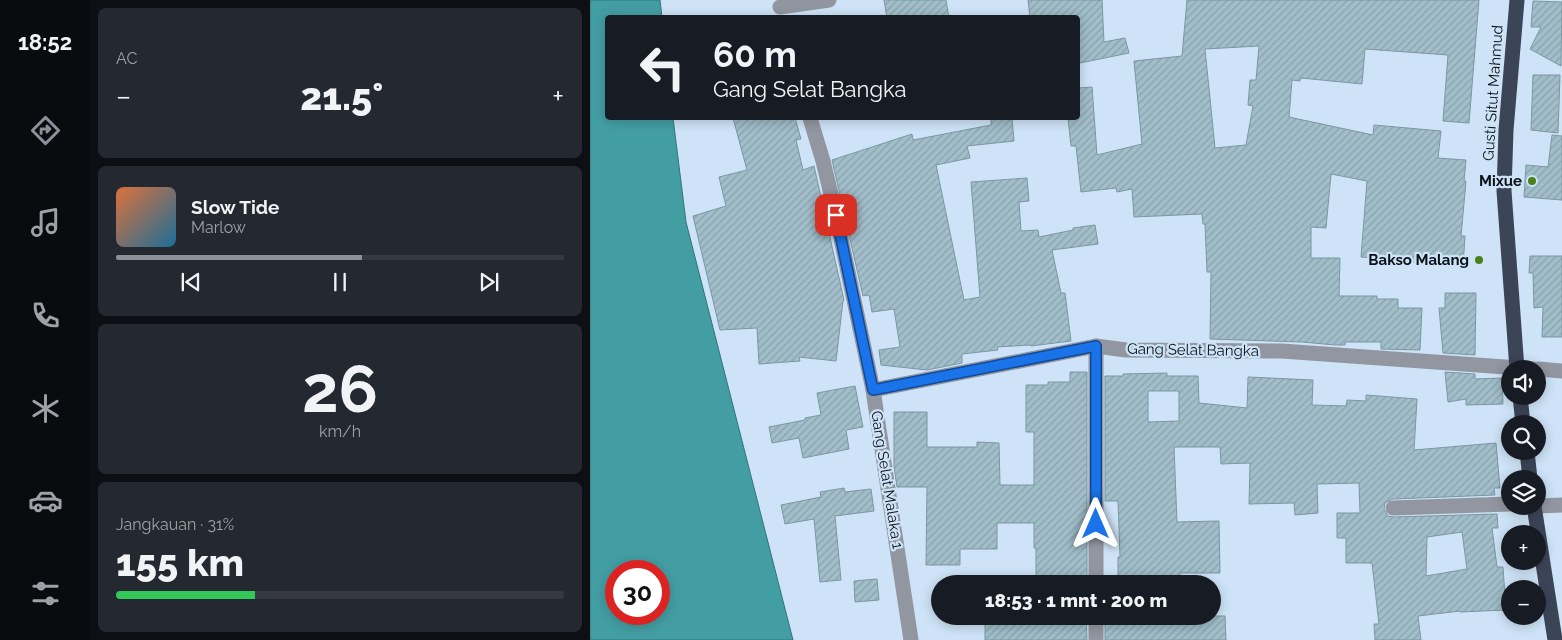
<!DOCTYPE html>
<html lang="id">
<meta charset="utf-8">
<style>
:root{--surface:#171b24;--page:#242831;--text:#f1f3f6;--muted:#9ea1a6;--line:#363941;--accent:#8c9099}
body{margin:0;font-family:Raleway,sans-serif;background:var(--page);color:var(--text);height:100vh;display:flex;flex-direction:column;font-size:19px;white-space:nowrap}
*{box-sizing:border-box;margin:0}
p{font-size:16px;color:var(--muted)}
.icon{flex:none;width:28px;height:28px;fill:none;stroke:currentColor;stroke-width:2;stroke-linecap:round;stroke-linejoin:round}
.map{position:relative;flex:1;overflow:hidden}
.panel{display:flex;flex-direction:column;gap:8px;padding:8px;background:#0d0f14;width:500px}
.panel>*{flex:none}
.guide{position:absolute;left:15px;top:15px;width:475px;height:105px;border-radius:5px;box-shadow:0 2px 12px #0003;background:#171b24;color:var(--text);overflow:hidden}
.tools{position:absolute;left:911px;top:360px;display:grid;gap:10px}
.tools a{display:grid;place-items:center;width:45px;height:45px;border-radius:50%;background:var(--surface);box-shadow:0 2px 12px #0003;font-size:25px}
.speed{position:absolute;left:15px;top:560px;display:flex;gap:10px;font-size:25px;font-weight:700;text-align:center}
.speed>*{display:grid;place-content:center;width:65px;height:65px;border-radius:50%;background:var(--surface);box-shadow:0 2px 12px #0003;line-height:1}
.speed .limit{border:8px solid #d22;background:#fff;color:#111}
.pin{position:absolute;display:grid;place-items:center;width:42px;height:42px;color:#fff;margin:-21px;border-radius:10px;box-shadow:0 2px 8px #0006}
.me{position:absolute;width:55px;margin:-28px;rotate:0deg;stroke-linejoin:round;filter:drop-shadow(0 0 4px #0008)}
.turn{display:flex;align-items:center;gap:18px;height:105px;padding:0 25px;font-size:22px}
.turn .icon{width:65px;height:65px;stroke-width:2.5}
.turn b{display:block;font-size:35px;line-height:42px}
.big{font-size:38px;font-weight:800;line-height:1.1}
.panel .widget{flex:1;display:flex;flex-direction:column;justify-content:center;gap:8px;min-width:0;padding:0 18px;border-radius:8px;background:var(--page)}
.panel .dial{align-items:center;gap:0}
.dial b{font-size:65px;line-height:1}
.song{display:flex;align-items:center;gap:15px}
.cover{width:60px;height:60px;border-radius:8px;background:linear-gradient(135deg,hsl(20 70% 55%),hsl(200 70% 35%))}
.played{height:5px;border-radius:2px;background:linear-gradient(90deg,var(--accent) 55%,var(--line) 55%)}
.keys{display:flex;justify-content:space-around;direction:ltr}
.heat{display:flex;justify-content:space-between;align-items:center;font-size:28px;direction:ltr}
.charge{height:8px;border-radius:4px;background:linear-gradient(90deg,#34c759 31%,var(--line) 0)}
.trip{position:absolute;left:341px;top:575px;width:290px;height:50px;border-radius:25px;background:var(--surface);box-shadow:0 2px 12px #0003;font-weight:800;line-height:50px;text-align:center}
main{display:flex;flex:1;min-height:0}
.dock{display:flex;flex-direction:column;width:90px;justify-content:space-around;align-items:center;background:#090b0e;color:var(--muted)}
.dock .icon{width:35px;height:35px}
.dock .selected{color:var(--accent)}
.dock b{font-size:22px;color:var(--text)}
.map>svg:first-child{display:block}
.water{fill:#439ea3;stroke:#327479;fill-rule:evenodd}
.building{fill:url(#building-hatch);stroke:#7b97a1;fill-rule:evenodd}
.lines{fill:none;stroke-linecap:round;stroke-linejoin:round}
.minor{stroke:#9296a0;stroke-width:15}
.highway{stroke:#3c4458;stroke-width:15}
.route-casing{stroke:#114b97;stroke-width:12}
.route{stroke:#1a73e8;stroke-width:9}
.poi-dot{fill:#4a8018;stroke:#cee3f7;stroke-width:2}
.labels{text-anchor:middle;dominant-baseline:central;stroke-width:4.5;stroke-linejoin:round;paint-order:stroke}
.street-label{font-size:15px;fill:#0b1218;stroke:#cee3f7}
.poi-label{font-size:15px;font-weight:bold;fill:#0b1218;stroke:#cee3f7;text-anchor:end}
</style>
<main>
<nav class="dock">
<b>18:52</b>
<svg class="icon selected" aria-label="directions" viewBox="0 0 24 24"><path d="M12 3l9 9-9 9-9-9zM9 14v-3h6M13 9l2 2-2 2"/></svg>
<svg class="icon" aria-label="music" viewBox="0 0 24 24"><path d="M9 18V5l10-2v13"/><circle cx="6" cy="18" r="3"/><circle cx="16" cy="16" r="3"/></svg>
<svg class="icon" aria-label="phone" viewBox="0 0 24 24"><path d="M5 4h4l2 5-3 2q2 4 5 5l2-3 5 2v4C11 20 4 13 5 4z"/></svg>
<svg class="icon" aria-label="climate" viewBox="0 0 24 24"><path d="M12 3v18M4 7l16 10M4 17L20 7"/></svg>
<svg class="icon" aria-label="car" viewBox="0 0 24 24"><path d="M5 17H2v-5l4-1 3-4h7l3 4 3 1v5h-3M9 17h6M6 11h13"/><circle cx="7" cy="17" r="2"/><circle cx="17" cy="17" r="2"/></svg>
<svg class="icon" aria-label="filters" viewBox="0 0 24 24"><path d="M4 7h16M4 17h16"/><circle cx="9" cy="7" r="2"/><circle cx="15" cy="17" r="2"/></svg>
</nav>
<section class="panel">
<div class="widget"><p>AC</p>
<div class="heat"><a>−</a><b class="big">21.5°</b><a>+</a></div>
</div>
<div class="widget">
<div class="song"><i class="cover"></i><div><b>Slow Tide</b><p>Marlow</p></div></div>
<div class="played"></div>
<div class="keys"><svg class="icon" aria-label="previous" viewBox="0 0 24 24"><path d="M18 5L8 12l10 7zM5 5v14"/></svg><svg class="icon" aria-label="pause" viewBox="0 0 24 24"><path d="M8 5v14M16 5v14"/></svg><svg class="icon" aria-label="next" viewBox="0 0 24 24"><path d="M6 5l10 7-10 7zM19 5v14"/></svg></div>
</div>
<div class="widget dial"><b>26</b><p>km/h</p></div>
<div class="widget"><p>Jangkauan · 31%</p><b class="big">155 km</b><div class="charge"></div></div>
</section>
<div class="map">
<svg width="972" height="640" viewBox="0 0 972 640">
<defs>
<pattern id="building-hatch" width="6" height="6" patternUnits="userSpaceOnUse" patternTransform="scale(1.25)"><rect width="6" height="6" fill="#a1beca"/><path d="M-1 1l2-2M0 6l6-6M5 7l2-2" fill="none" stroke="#89a2ad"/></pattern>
</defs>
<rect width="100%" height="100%" fill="#cee3f7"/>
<path class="water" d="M 0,0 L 70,0 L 72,17 L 18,18 L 18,118 L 83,118 L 96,222 L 203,640 L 0,640 ZM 26,571 L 69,571 L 69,614 L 26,614 Z"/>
<g class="building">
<polygon points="294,0 356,0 359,18 297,18"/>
<polygon points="438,0 512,0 514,42 535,38 539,53 490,63 488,51 488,18 440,18"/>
<path d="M 597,0 L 889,0 L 879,123 L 853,121 L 858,55 L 775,49 L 772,84 L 711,78 L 710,81 L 702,80 L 699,117 L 783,135 L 784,125 L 851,131 L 848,158 L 876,160 L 874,181 L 876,181 L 871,236 L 875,236 L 873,267 L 771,257 L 777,181 L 741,174 L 736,228 L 721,227 L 721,258 L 750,258 L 749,296 L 787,296 L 787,299 L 808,299 L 808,308 L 832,308 L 830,350 L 791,349 L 791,342 L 755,342 L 755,345 L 745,345 L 712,342 L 620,339 L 621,272 L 617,272 L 615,224 L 613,224 L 612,214 L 544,217 L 542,189 L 527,192 L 526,188 L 491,192 L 486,146 L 481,146 L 478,118 L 488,118 L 488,88 L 502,87 L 507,155 L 552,144 L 544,61 L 592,56 ZM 669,46 L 666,80 L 660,80 L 658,105 L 663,106 L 656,145 L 625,148 L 615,49 Z"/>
<polygon points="943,1 972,2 971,66 940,49 951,27 941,27"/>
<polygon points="943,75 970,75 968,133 941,130"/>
<polygon points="143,118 205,118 211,139 206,140 213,170 224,166 254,300 253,301 246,361 209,357 210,361 169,364 167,328 130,330 103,216 136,206 129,177 157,170"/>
<polygon points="401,118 422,118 424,141 377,146 380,158 346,165 374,300 390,297 381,182 437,178 439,201 429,202 431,231 448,230 449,237 483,230 483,228 505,225 508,244 462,250 471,293 475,293 481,341 441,346 441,345 407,347 408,350 372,354 372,363 337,370 291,365 289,350 310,347 304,309 282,312 279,295 273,296 242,160 322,134 323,140 401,125"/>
<polygon points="962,135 972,136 972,200 934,197 936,165 958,167"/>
<polygon points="940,256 972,256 972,337 952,337 953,307 944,308 943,273 939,273"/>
<polygon points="855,293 886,293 885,355 853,353 849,308 855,308"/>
<polygon points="480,372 497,372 497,584 446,584 446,548 444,548 444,523 407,523 407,549 370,549 370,565 336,565 337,487 307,487 304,466 304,412 337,412 337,447 387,447 387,442 409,443 410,485 444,485 444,432 436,432 436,385 458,385 458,382 480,382"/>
<polygon points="855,372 885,374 885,379 912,378 913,404 876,405 876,399 858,402"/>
<path d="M 577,373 L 577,376 L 608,376 L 609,403 L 657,408 L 658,377 L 723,380 L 722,405 L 756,406 L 757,400 L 776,401 L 776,395 L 827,399 L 824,450 L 906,443 L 910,488 L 904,488 L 905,495 L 803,499 L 795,503 L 794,509 L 798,516 L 803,517 L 907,514 L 908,528 L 902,528 L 907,567 L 913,567 L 916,610 L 870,612 L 870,611 L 828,616 L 831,640 L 785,640 L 784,624 L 789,624 L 782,563 L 756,563 L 756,538 L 747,538 L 747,513 L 770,513 L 769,483 L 727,484 L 728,513 L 705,515 L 704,503 L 659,504 L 660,463 L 631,464 L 630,447 L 584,447 L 587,522 L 629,521 L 630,573 L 590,573 L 590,584 L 572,584 L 572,580 L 528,580 L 528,557 L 530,557 L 528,501 L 515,501 L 515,376 L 533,376 L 533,374 ZM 558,391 L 589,391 L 589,421 L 558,422 ZM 872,532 L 877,569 L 836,576 L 837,537 Z"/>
<polygon points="265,386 273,427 256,430 259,449 213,458 209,438 182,443 179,427 215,420 215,418 231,415 227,393"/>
<polygon points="254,488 255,492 281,489 284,511 245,516 251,580 230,582 224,519 195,524 191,505 231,497 230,492"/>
<polygon points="287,579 289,600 265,602 264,581"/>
<polygon points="470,616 496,616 497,640 395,640 395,619 470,619"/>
<polygon points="538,616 635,616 636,640 515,640 515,617"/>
</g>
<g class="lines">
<g class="minor">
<polyline points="190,7 239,0"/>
<polyline points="220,118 233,161 246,215 283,390 321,640"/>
<polyline points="506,346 506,584"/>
<polyline points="948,369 972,371"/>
<polyline points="283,390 506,346 536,350 692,351 944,369"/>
<polyline points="948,506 972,505"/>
<polyline points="803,508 920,504"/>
<polyline points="506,616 506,640"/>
</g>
<g class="highway">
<polyline points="927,0 916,130 914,191 927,369"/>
<polyline points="930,396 933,424"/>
<polyline points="937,451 940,479"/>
<polyline points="944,506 965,640"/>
</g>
</g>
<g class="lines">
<g class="route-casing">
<polyline id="route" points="246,215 283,390 506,346 506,524"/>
</g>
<use href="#route" class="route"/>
</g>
<g class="poi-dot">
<circle cx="942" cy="181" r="5"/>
<circle cx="889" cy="260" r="5"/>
</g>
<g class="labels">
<g class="street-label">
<text transform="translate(903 93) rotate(-86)">Gusti Situt Mahmud</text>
<text transform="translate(603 350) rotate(1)">Gang Selat Bangka</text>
<text transform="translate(297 480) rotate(81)">Gang Selat Malaka 1</text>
</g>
<g class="poi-label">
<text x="932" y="181">Mixue</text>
<text x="879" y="260">Bakso Malang</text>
</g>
</g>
</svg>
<div class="tools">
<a><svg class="icon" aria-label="sound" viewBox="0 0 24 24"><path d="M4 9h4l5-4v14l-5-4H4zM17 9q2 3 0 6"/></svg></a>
<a><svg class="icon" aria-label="search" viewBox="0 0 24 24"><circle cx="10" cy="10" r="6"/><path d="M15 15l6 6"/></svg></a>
<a><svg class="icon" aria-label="layers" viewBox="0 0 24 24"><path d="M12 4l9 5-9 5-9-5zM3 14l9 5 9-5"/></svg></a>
<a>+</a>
<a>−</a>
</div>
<div class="speed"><div class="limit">30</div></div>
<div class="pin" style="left:246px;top:215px;background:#d93025"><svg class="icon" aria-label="arrive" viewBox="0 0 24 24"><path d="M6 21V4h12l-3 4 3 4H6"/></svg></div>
<svg class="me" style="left:506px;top:524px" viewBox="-20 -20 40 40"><path d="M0-17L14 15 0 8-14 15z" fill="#1a73e8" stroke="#fff" stroke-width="4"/></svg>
<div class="trip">18:53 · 1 mnt · 200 m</div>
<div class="guide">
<div class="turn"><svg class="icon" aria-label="left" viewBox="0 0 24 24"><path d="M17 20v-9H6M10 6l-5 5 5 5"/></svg><div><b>60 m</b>Gang Selat Bangka</div></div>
</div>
</div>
</main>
